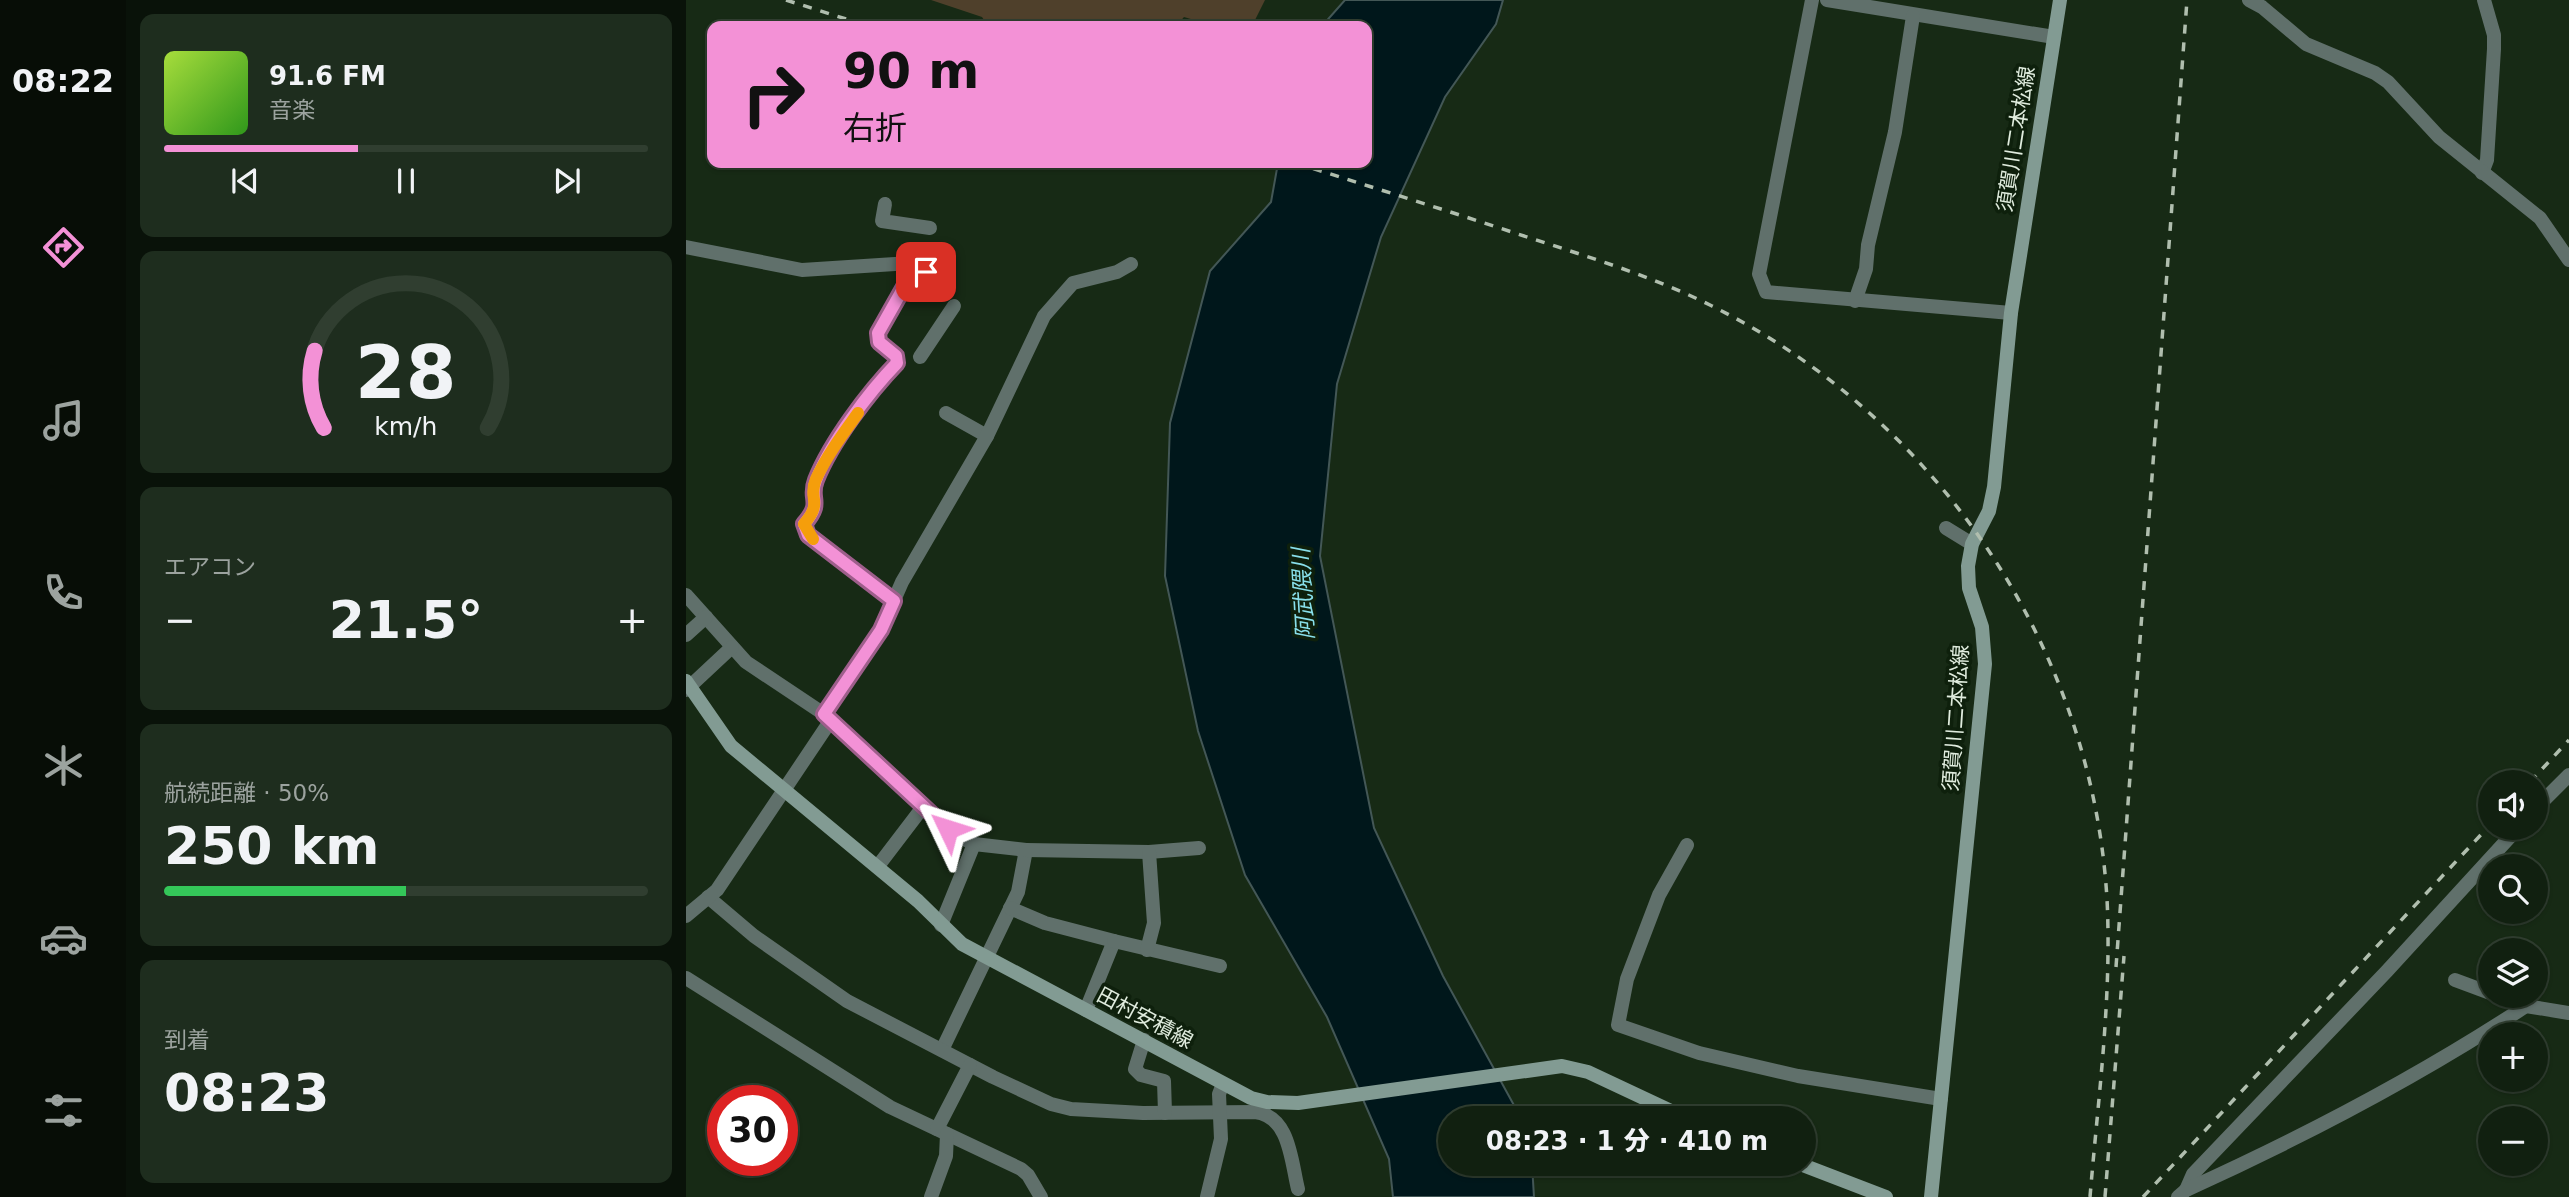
<!DOCTYPE html>
<html lang="ja">
<meta charset="utf-8">
<style>
:root{--surface:#112010;--page:#1e2d1e;--text:#f1f3f6;--muted:#9ca39f;--line:#303e30;--accent:#f391d6}
body{margin:0;font-family:"DejaVu Sans","Noto Sans JP",sans-serif;background:var(--page);color:var(--text);height:100vh;display:flex;flex-direction:column;font-size:26px;white-space:nowrap}
*{box-sizing:border-box;margin:0}
p{font-size:23px;color:var(--muted)}
.icon{flex:none;width:38px;height:38px;fill:none;stroke:currentColor;stroke-width:2;stroke-linecap:round;stroke-linejoin:round}
.map{position:relative;flex:1;overflow:hidden}
.sheet{display:flex;flex-direction:column;gap:14px;padding:14px;background:#091209;width:560px}
.sheet>*{flex:none}
.guide{position:absolute;left:21px;top:21px;width:665px;height:147px;border-radius:14px;box-shadow:0 2px 5px #0004,0 0 0 2px var(--line);background:#f391d6;color:#111;overflow:hidden}
.controls{position:absolute;left:1792px;top:770px;display:grid;gap:14px}
.controls a{display:grid;place-items:center;width:70px;height:70px;border-radius:50%;background:var(--surface);box-shadow:0 2px 5px #0004,0 0 0 2px var(--line);font-size:35px}
.speed{position:absolute;left:21px;top:1085px;display:flex;gap:14px;font-size:35px;font-weight:700;text-align:center}
.speed>*{display:grid;place-content:center;width:91px;height:91px;border-radius:50%;background:var(--surface);box-shadow:0 2px 5px #0004,0 0 0 2px var(--line);line-height:1}
.speed .limit{border:10px solid #d22;background:#fff;color:#111}
.pin{position:absolute;display:grid;place-items:center;width:60px;height:60px;color:#fff;margin:-30px;border-radius:14px;box-shadow:0 4px 10px #0006}
.me{position:absolute;width:77px;margin:-38px;rotate:311deg;stroke-linejoin:round;filter:drop-shadow(0 0 5px #0008)}
.turn{display:flex;align-items:center;gap:24px;height:147px;padding:0 21px;font-size:32px}
.turn .icon{width:91px;height:91px;stroke-width:2.5}
.turn b{display:block;font-size:49px;line-height:60px}
.big{font-size:52px;font-weight:800;line-height:1.1}
.sheet .tile{flex:1;display:flex;flex-direction:column;justify-content:center;gap:10px;min-width:0;padding:0 24px;border-radius:14px;background:var(--page)}
.sheet .dial{align-items:center;gap:0}
.dial svg{height:182px;overflow:visible;fill:none;stroke:var(--line);stroke-width:7;stroke-linecap:round;text-anchor:middle}
.dial text{fill:var(--text);stroke:none}
.song{display:flex;align-items:center;gap:21px}
.cover{width:84px;height:84px;border-radius:10px;background:linear-gradient(135deg,hsl(80 70% 55%),hsl(110 70% 35%))}
.played{height:7px;border-radius:4px;background:linear-gradient(90deg,var(--accent) 40%,var(--line) 40%)}
.keys{display:flex;justify-content:space-around;direction:ltr}
.heat{display:flex;justify-content:space-between;align-items:center;font-size:38px;direction:ltr}
.charge{height:10px;border-radius:5px;background:linear-gradient(90deg,#34c759 50%,var(--line) 0)}
.trip{position:absolute;left:752px;top:1106px;width:378px;height:70px;border-radius:35px;background:var(--surface);box-shadow:0 2px 5px #0004,0 0 0 2px var(--line);font-weight:800;line-height:70px;text-align:center}
main{display:flex;flex:1;min-height:0}
.dock{display:flex;flex-direction:column;width:126px;justify-content:space-around;align-items:center;background:#070d06;color:var(--muted)}
.dock .icon{width:49px;height:49px}
.dock .selected{color:var(--accent)}
.dock b{font-size:32px;color:var(--text)}
.map>svg:first-child{display:block}
.green{fill:#4f402b}
.water{fill:#00171b;stroke:#435756;stroke-width:2}
.lines{fill:none;stroke-linecap:round;stroke-linejoin:round}
.minor{stroke:#60706b;stroke-width:14}
.tertiary{stroke:#60706b;stroke-width:14}
.secondary{stroke:#829b93;stroke-width:14}
.rail{stroke:#b0beae;stroke-width:3.5;stroke-dasharray:9 9;stroke-linecap:butt}
.route-casing{stroke:#9e5e8b;stroke-width:18}
.route{stroke:#f391d6;stroke-width:12}
.slow{stroke:#f59e0b;stroke-width:12}
.labels{text-anchor:middle;dominant-baseline:central;stroke-width:7;stroke-linejoin:round;paint-order:stroke}
.street-label{font-size:21px;fill:#e0ecde;stroke:#0e200c}
.water-label{font-size:23px;font-style:italic;fill:#88dfea;stroke:#0e200c}
</style>
<main>
<nav class="dock">
<b>08:22</b>
<svg class="icon selected" aria-label="directions" viewBox="0 0 24 24"><path d="M12 3l9 9-9 9-9-9zM9 14v-3h6M13 9l2 2-2 2"/></svg>
<svg class="icon" aria-label="music" viewBox="0 0 24 24"><path d="M9 18V5l10-2v13"/><circle cx="6" cy="18" r="3"/><circle cx="16" cy="16" r="3"/></svg>
<svg class="icon" aria-label="phone" viewBox="0 0 24 24"><path d="M5 4h4l2 5-3 2q2 4 5 5l2-3 5 2v4C11 20 4 13 5 4z"/></svg>
<svg class="icon" aria-label="climate" viewBox="0 0 24 24"><path d="M12 3v18M4 7l16 10M4 17L20 7"/></svg>
<svg class="icon" aria-label="car" viewBox="0 0 24 24"><path d="M5 17H2v-5l4-1 3-4h7l3 4 3 1v5h-3M9 17h6M6 11h13"/><circle cx="7" cy="17" r="2"/><circle cx="17" cy="17" r="2"/></svg>
<svg class="icon" aria-label="filters" viewBox="0 0 24 24"><path d="M4 7h16M4 17h16"/><circle cx="9" cy="7" r="2"/><circle cx="15" cy="17" r="2"/></svg>
</nav>
<section class="sheet">
<div class="tile">
<div class="song"><i class="cover"></i><div><b>91.6 FM</b><p>音楽</p></div></div>
<div class="played"></div>
<div class="keys"><svg class="icon" aria-label="previous" viewBox="0 0 24 24"><path d="M18 5L8 12l10 7zM5 5v14"/></svg><svg class="icon" aria-label="pause" viewBox="0 0 24 24"><path d="M8 5v14M16 5v14"/></svg><svg class="icon" aria-label="next" viewBox="0 0 24 24"><path d="M6 5l10 7-10 7zM19 5v14"/></svg></div>
</div>
<div class="tile dial"><svg viewBox="0 0 100 80">
<path d="M14 69A42 42 0 1 1 86 69"/>
<path d="M14 69A42 42 0 0 1 10 35" stroke="#f391d6"/>
<text x="50" y="56" font-size="32" font-weight="700">28</text>
<text x="50" y="72" font-size="11">km/h</text>
</svg></div>
<div class="tile"><p>エアコン</p>
<div class="heat"><a>−</a><b class="big">21.5°</b><a>+</a></div>
</div>
<div class="tile"><p>航続距離 · 50%</p><b class="big">250 km</b><div class="charge"></div></div>
<div class="tile"><p>到着</p><b class="big">08:23</b></div>
</section>
<div class="map">
<svg width="1883" height="1197" viewBox="0 0 1883 1197">
<rect width="100%" height="100%" fill="#172a15"/>
<polygon class="green" points="245,0 579,0 566,26 528,26 498,17 490,26 302,26 296,17"/>
<polygon class="water" points="659,0 817,0 810,24 759,97 695,237 651,384 634,556 688,828 757,976 835,1118 765,1118 765,1164 846,1164 848,1197 707,1197 703,1159 641,1017 559,875 512,731 479,576 484,423 524,271 585,202 592,163 681,163 681,26 636,26"/>
<g class="lines">
<g class="minor">
<polyline points="1126,0 1073,274 1080,292 1325,313"/>
<polyline points="1141,0 1368,37"/>
<polyline points="1796,173 1801,160 1808,49 1808,35 1798,0"/>
<polyline points="199,204 196,221 244,228"/>
<polyline points="0,247 116,270 240,262"/>
<polyline points="1169,301 1180,269 1182,245 1209,132 1227,16"/>
<polyline points="234,357 268,306"/>
<polyline points="260,413 301,436"/>
<polyline points="1260,528 1286,544"/>
<polyline points="0,595 60,662 138,714 270,835 288,844 340,850 332,892 256,1050"/>
<path d="M 208,601 L 122,535 L 118,524 C 138,500 122,500 130,480 C 145,442 183,392 211,363 L 210,356 L 193,342 L 192,333 L 222,280 L 240,272"/>
<polyline points="0,635 20,617"/>
<polyline points="0,690 46,647"/>
<polyline points="138,714 195,630 216,582 301,436 358,316 387,283 431,272 445,264"/>
<polyline points="1850,808 1883,775"/>
<polyline points="1001,845 973,895 941,979 932,1025 1013,1053 1112,1076 1255,1099"/>
<polyline points="340,850 463,852 513,848"/>
<polyline points="192,866 237,807"/>
<path d="M 22,897 L 68,936 L 161,1001 L 307,1077 L 365,1104 L 385,1109 L 457,1113 L 569,1112 C 604,1116 605,1161 612,1189"/>
<polyline points="324,908 359,923 428,941 400,1010"/>
<polyline points="0,916 31,890 145,720"/>
<polyline points="255,925 288,844"/>
<polyline points="428,941 534,966"/>
<polyline points="461,950 468,923 463,852"/>
<polyline points="0,978 204,1107 335,1169 342,1175 355,1197"/>
<polyline points="1769,980 1804,993"/>
<polyline points="1813,996 1840,1006 1883,1013"/>
<polyline points="458,1040 449,1069 455,1075 478,1081 479,1113"/>
<polyline points="251,1129 284,1065"/>
<polyline points="1500,1190 1507,1174 1701,971 1832,828"/>
<polyline points="245,1197 260,1156 261,1134"/>
<polyline points="521,1197 535,1139 533,1094 537,1084"/>
<path d="M 1492,1197 L 1500,1190 C 1617,1137 1732,1077 1840,1006"/>
</g>
<polyline class="tertiary" points="1563,0 1576,7 1620,44 1689,73 1702,82 1753,137 1854,218 1883,260"/>
<g class="secondary">
<polyline points="0,681 45,746 232,901 276,944 565,1098 581,1102 612,1103 876,1066 902,1072 1000,1118"/>
<polyline points="1114,1164 1200,1197"/>
<polyline points="1245,1197 1299,664 1296,627 1283,588 1282,566 1286,544 1303,511 1308,487 1325,313 1374,0"/>
</g>
<g class="rail">
<polyline points="100,0 182,26"/>
<path d="M 610,163 C 688,188 766,212 844,238 C 906,258 968,277 1026,306 C 1251,418 1406,647 1421,899 C 1426,998 1412,1099 1404,1197"/>
<polyline points="1844,782 1883,740"/>
<polyline points="1430,967 1501,0"/>
<polyline points="1419,1197 1438,956"/>
<polyline points="1457,1197 1804,825"/>
</g>
</g>
<g class="lines">
<g class="route-casing">
<path id="route" d="M 240,272 L 222,280 L 192,333 L 193,342 L 210,356 L 211,363 C 183,392 145,442 130,480 C 122,500 138,501 118,524 L 122,535 L 208,601 L 195,630 L 138,714 L 262,829"/>
</g>
<use href="#route" class="route"/>
<path class="slow" d="M 127,539 L 118,524 C 138,501 121,499 130,479 C 141,455 157,434 172,413"/>
</g>
<g class="labels">
<g class="street-label">
<text transform="translate(1330 139) rotate(-81)">須賀川二本松線</text>
<text transform="translate(1270 718) rotate(-86)">須賀川二本松線</text>
<text transform="translate(459 1018) rotate(28)">田村安積線</text>
</g>
<g class="water-label">
<text transform="translate(617 594) rotate(-93)">阿武隈川</text>
</g>
</g>
</svg>
<div class="controls">
<a><svg class="icon" aria-label="sound" viewBox="0 0 24 24"><path d="M4 9h4l5-4v14l-5-4H4zM17 9q2 3 0 6"/></svg></a>
<a><svg class="icon" aria-label="search" viewBox="0 0 24 24"><circle cx="10" cy="10" r="6"/><path d="M15 15l6 6"/></svg></a>
<a><svg class="icon" aria-label="layers" viewBox="0 0 24 24"><path d="M12 4l9 5-9 5-9-5zM3 14l9 5 9-5"/></svg></a>
<a>+</a>
<a>−</a>
</div>
<div class="speed"><div class="limit">30</div></div>
<div class="pin" style="left:240px;top:272px;background:#d93025"><svg class="icon" aria-label="arrive" viewBox="0 0 24 24"><path d="M6 21V4h12l-3 4 3 4H6"/></svg></div>
<svg class="me" style="left:262px;top:829px" viewBox="-20 -20 40 40"><path d="M0-17L14 15 0 8-14 15z" fill="#f391d6" stroke="#fff" stroke-width="4"/></svg>
<div class="trip">08:23 · 1 分 · 410 m</div>
<div class="guide">
<div class="turn"><svg class="icon" aria-label="right" viewBox="0 0 24 24"><path d="M7 20v-9h11M14 6l5 5-5 5"/></svg><div><b>90 m</b>右折</div></div>
</div>
</div>
</main>
